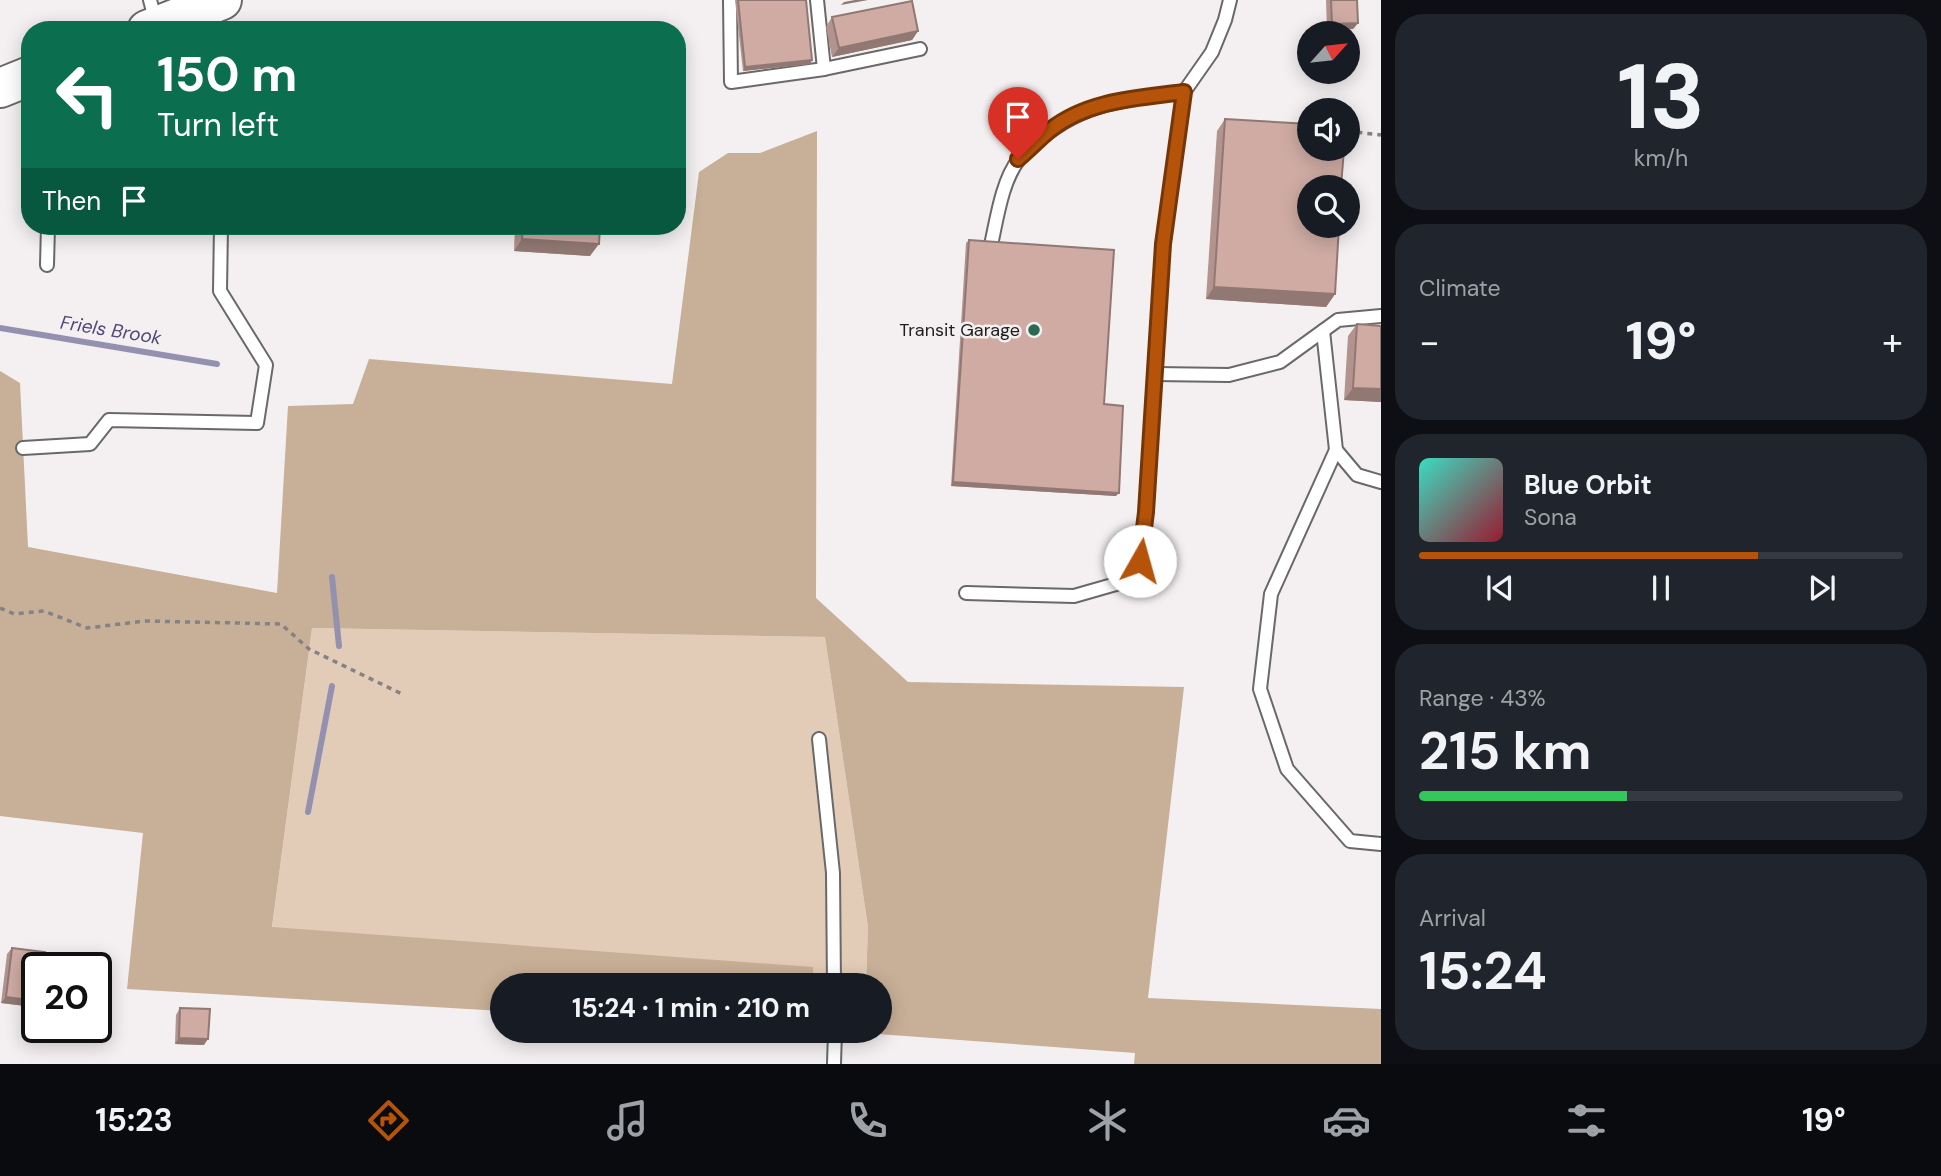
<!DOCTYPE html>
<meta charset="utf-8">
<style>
:root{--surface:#171b24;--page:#20242c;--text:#f1f3f6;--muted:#9ea1a6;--line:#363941;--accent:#b45309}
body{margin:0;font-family:"DM Sans",sans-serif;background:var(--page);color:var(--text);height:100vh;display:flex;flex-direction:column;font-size:26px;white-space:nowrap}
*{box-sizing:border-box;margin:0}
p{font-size:23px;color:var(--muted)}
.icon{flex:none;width:38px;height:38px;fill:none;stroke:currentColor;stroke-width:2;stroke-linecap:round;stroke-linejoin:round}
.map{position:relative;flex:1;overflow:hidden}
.panel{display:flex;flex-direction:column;gap:14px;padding:14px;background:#0d0f14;width:560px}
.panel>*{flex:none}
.banner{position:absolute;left:21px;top:21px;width:665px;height:214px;border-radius:28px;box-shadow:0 4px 18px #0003;background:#0b6e4f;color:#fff;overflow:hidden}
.needle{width:46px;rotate:63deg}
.tools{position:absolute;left:1297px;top:21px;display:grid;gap:14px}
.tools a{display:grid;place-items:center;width:63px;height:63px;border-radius:50%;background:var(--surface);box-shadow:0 4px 18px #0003;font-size:35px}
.speed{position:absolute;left:21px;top:952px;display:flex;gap:14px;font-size:35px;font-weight:700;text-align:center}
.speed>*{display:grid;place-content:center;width:91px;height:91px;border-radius:50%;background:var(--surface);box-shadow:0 4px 18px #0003;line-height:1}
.speed .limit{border:4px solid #111;border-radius:10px;background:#fff;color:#111}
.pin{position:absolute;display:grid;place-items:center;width:60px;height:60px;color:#fff;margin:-72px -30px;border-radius:50% 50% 50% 0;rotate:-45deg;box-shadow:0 0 7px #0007}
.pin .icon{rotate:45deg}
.me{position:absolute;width:77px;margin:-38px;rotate:7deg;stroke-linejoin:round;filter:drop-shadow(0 0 5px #0008)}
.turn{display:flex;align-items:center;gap:24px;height:147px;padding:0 21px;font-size:32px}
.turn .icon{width:91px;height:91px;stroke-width:2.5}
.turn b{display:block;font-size:49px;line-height:60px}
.then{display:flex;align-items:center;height:66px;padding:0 21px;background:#0003;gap:14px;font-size:26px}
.big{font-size:52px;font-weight:700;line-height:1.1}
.panel .widget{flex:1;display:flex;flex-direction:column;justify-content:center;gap:10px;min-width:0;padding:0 24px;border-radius:28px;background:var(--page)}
.panel .dial{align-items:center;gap:0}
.dial b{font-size:91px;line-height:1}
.song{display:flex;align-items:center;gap:21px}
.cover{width:84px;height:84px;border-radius:10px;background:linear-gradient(135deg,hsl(170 70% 55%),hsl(350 70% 35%))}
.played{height:7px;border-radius:4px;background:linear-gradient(90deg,var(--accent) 70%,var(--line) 70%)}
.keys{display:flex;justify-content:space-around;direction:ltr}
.heat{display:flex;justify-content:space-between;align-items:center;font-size:38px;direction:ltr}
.charge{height:10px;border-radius:5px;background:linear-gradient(90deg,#34c759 43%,var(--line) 0)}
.trip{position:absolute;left:490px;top:973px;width:402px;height:70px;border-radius:35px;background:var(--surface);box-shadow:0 4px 18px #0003;font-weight:700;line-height:70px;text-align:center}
.menu{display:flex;height:112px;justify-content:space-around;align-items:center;background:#090b0e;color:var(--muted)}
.menu .icon{width:49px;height:49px}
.menu .active{color:var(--accent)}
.menu b{font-size:32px;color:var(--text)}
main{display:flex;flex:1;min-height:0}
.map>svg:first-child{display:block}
.green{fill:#e2ccb8}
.forest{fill:#c8af97}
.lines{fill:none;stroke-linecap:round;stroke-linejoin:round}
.stream{stroke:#9391af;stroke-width:6}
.lane-casing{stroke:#6b6869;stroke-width:16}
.primary-casing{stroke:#6b6869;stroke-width:42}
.path{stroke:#858283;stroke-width:3.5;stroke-dasharray:5 5;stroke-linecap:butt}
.lane{stroke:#fff;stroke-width:12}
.primary{stroke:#fff;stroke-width:38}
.wall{fill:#b2938d}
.shaded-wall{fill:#917873}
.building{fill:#cfaba4;stroke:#917873;stroke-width:2}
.route-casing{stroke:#753606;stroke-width:18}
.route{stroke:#b45309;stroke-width:12}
.poi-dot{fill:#2c6955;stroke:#f4f0f1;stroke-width:2.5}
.labels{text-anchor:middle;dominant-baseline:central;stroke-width:5;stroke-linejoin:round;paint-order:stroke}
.poi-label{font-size:18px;fill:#1e1c1d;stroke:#f4f0f1;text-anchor:end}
.water-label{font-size:19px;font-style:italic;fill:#4e4976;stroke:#f4f0f1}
</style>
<main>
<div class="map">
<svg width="1381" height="1064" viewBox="0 0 1381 1064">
<rect width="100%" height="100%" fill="#f4f0f1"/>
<polygon class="green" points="312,628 825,637 868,927 866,985 814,985 813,968 272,928"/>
<polygon class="forest" points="817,131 816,598 908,682 1184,687 1148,998 1381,1009 1381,1064 1134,1064 1135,1053 864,1033 864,1031 880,1031 880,985 866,985 868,927 825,637 312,628 272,927 813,967 814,985 502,985 502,1011 127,989 143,833 0,816 0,371 20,383 28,547 277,593 288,406 353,404 369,359 672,384 699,172 728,153 760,153"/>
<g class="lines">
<g class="stream">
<polyline points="0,328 217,364"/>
<polyline points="332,577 339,646"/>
<polyline points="308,812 332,686"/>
</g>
<g class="lane-casing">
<g id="lane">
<polyline points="150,0 156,23"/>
<polyline points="730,0 731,82 824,69"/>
<polyline points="817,0 824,69 920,49"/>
<path d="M 991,245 C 997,218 1002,181 1019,159 C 1024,153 1030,149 1035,144 C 1080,102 1126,100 1184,92"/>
<polyline points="47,265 48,226"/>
<polyline points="1323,331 1336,450 1357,475 1381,482"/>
<polyline points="1155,374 1229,375 1280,362 1338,320 1381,316"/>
<polyline points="23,448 90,444 109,420 257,423 266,365 220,291 221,226"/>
<polyline points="1336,450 1271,594 1260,689 1287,769 1350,841 1381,844"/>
<polyline points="966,593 1074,596 1123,582 1140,560 1146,512 1163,244 1184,92 1212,52 1225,20 1230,0"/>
<polyline points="819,739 833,873 834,985"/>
<polyline points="834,1064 835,1031"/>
</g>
</g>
<g class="primary-casing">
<g id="primary">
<polyline points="147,30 222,0"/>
<polyline points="0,88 30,76"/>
</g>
</g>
<g class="path">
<polyline points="1348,129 1355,132 1381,135"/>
<polyline points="0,608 14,614 44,611 87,628 145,621 281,624 309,649 402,694"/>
</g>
<use href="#lane" class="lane"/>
<use href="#primary" class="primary"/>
</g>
<g class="wall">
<polygon points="735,0 806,0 812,60 810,64 743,71"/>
<polygon points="1326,0 1357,0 1358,23 1353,29 1327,30"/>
<polygon points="832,17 918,31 912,40 832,57 826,27"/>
<polygon points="1225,119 1335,294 1326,307 1206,299 1217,131"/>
<polygon points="515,226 600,226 590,256 514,251"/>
<polygon points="969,240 1104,404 1116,496 951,486 966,243"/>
<polygon points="1357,324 1381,326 1381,402 1344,400 1348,336"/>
<polygon points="12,948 37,968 37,1004 34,1007 1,1003 7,954"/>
<polygon points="180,1008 204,1045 175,1044 176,1015"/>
</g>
<g class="shaded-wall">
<polygon points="855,0 868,0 841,5 844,2"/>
<polygon points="1358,23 1353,29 1327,30 1332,24"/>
<polygon points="918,31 912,40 832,57 839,48"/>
<polygon points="812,60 810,64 743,71 745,67"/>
<polygon points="522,239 599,244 590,256 514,251"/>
<polygon points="1214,287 1335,294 1326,307 1206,299"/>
<polygon points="1353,388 1381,389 1381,402 1344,400"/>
<polygon points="953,482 1119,493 1116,496 951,486"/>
<polygon points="108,989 106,992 96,993 96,990"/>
<polygon points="6,997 37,1001 37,1004 34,1007 1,1003"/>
<polygon points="179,1038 208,1039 204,1045 175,1044"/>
</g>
<g class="building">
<polygon points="738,0 806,0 812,60 745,67"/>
<polygon points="1331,0 1357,0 1358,23 1332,24"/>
<polygon points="912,1 918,31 839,48 832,17"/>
<polygon points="1225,119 1309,124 1309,149 1344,149 1341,187 1309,187 1309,226 1339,226 1335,294 1214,287"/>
<polygon points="523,226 600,226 599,244 522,239"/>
<polygon points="969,240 1114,250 1104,404 1123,406 1119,493 953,482"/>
<polygon points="1357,324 1381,326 1381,389 1353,388"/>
<polygon points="12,948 45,952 43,968 37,968 37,1001 6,997"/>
<polygon points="106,967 108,989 96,990 96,968"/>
<polygon points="180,1008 210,1009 208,1039 179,1038"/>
</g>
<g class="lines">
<g class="route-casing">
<path id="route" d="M 1018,159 C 1029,150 1039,139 1050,130 C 1088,100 1138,98 1184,92 L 1163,244 L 1146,512 L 1140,561"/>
</g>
<use href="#route" class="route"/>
</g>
<circle class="poi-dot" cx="1034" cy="330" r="7"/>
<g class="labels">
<g class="poi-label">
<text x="1020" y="330">Transit Garage</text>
</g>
<g class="water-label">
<text transform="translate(111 330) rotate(9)">Friels Brook</text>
</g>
</g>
</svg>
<div class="tools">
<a><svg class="needle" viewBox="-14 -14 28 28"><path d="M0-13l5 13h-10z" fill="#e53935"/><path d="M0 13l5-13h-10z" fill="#9ea1a6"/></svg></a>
<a><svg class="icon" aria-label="sound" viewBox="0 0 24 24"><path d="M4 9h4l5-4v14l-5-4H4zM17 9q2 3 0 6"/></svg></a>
<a><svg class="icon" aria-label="search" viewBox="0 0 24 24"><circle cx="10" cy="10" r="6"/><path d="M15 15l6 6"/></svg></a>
</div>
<div class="speed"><div class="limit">20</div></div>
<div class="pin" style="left:1018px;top:159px;background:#d93025"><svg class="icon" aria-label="arrive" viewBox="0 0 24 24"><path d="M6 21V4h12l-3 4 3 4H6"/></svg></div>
<svg class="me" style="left:1140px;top:561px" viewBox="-20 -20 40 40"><circle r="19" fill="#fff"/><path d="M0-13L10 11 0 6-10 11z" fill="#b45309"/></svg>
<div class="trip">15:24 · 1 min · 210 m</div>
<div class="banner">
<div class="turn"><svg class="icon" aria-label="left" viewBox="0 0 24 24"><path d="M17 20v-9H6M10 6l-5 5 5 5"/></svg><div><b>150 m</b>Turn left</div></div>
<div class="then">Then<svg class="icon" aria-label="arrive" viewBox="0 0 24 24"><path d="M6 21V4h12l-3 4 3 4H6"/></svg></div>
</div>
</div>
<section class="panel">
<div class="widget dial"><b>13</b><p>km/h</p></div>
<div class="widget"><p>Climate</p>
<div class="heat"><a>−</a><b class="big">19°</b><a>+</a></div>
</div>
<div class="widget">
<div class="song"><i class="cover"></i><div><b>Blue Orbit</b><p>Sona</p></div></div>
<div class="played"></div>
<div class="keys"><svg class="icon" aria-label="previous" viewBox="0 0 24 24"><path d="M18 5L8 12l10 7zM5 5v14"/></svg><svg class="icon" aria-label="pause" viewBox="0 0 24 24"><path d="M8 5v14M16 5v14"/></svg><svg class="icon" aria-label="next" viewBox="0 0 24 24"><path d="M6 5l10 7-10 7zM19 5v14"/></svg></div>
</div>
<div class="widget"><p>Range · 43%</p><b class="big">215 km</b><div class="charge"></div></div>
<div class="widget"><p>Arrival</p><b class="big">15:24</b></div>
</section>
</main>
<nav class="menu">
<b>15:23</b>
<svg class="icon active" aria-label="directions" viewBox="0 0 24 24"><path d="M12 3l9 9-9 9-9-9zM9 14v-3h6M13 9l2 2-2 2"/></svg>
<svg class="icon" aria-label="music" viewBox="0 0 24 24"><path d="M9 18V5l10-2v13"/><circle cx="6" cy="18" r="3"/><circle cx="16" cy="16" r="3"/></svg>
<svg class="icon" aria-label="phone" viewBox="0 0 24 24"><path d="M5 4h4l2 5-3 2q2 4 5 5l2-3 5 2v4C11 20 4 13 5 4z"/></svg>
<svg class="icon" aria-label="climate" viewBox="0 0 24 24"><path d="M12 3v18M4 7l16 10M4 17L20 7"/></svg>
<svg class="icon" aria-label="car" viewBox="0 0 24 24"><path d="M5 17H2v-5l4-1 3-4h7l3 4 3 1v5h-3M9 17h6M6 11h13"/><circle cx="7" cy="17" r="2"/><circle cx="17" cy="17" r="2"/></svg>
<svg class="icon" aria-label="filters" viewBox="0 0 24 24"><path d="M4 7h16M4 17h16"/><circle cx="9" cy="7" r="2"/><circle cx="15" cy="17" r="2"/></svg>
<b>19°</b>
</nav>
